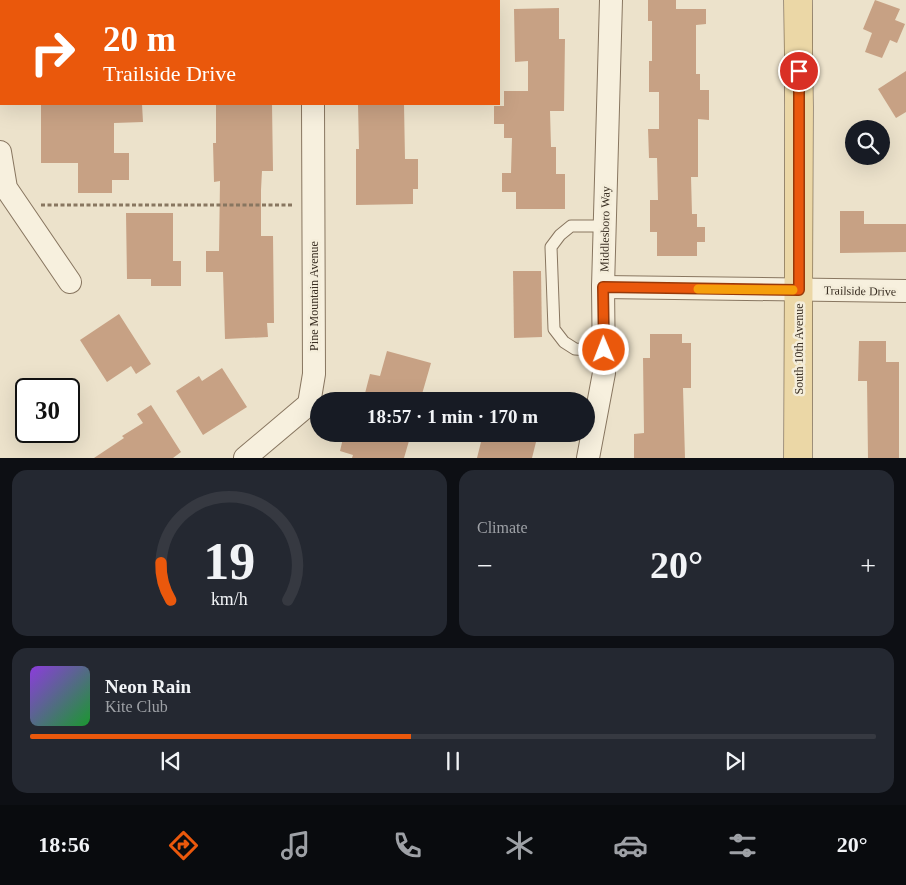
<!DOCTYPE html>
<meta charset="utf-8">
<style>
:root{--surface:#171b24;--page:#242831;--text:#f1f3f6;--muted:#9ea1a6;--line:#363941;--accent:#ea580c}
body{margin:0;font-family:"Times New Roman",serif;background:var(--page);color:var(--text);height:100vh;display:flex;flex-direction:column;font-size:19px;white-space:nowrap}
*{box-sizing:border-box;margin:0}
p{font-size:16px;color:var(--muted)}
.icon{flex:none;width:28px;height:28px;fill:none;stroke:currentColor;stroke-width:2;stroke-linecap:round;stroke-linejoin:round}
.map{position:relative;height:458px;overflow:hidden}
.side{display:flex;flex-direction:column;gap:12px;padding:12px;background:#0d0f14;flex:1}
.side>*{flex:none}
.top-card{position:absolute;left:0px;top:0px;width:500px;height:105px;box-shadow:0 5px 20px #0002;background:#ea580c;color:#fff;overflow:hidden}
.fabs{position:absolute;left:845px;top:120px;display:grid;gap:10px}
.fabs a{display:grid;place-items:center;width:45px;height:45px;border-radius:50%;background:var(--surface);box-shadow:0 5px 20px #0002;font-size:25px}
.speed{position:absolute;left:15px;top:378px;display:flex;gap:10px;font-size:25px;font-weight:700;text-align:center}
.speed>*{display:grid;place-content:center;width:65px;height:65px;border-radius:50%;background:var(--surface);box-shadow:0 5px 20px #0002;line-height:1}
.speed .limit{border:2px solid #111;border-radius:8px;background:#fff;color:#111}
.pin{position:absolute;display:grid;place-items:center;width:42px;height:42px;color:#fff;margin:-21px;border:2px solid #fff;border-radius:50%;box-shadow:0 1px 5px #0007}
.me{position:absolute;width:55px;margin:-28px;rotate:359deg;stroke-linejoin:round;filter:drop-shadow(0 0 4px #0008)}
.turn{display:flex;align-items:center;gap:18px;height:105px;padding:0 20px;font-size:22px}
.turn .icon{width:65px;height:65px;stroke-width:2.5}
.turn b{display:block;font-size:35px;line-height:42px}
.big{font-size:38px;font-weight:600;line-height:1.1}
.side .card{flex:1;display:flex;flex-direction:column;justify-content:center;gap:8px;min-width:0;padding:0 18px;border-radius:15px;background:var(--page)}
.side .dial{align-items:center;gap:0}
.dial svg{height:130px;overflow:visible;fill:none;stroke:var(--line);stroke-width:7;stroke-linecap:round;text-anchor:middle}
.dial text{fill:var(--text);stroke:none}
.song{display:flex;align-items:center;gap:15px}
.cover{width:60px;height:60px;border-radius:8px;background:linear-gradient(135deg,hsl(270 70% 55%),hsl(130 70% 35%))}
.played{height:5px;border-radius:2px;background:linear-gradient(90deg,var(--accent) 45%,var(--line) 45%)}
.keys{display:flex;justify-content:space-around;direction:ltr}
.heat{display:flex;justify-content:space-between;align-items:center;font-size:28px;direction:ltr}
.side .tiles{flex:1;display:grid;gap:12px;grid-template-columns:1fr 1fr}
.card:last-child{grid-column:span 2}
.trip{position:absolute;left:310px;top:392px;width:285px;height:50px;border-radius:25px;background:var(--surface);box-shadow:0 5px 20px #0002;font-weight:600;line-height:50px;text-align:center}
.dock{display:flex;height:80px;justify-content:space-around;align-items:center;background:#090b0e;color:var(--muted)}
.dock .icon{width:35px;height:35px}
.dock .active{color:var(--accent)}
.dock b{font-size:22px;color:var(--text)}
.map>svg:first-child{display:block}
.building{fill:#c7a184}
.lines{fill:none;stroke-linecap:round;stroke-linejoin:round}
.service-casing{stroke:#887660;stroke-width:13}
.minor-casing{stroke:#887660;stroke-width:24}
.primary-casing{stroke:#564433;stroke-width:29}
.path{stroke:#887660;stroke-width:3;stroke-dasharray:4 2.5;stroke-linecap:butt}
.service{stroke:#f7f0de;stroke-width:11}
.minor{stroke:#f7f0de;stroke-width:22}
.primary{stroke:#ebd7a6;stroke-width:28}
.route-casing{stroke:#983908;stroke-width:12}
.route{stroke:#ea580c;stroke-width:9}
.slow{stroke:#f59e0b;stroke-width:9}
.labels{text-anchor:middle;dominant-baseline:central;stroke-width:5;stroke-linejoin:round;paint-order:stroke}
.street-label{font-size:12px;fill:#392e22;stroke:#f4edda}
</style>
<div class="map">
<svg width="906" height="458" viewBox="0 0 906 458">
<rect width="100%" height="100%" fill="#ece2cb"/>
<g class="building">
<polygon points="648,0 676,0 676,9 706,9 706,24 696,25 696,74 700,74 700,90 709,90 709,120 698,119 698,177 691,177 692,214 697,214 697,227 705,227 705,242 697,242 697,256 657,256 657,232 650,232 650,200 658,200 657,158 649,158 648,129 659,129 659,92 649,92 649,61 652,61 652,21 648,21"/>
<polygon points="875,0 900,9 895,20 905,24 897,43 890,40 882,58 865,52 872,33 863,29"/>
<polygon points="559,8 559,39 565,39 564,111 550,111 551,147 556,147 556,174 565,174 565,209 516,209 516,192 502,192 502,173 511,173 512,138 504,138 504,124 494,124 494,106 504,106 504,91 528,91 528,61 515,62 514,9"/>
<polygon points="906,71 906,112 896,118 878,89"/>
<polygon points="41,104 142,104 143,122 114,123 114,153 129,153 129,180 112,180 112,193 78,193 78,163 41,163"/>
<polygon points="216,104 272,104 273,171 262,171 261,190 261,236 273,236 274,323 267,323 268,337 225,339 223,272 206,272 206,251 219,251 220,181 214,182 213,143 216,143"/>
<polygon points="358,104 404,104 405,159 418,159 418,189 413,189 413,204 356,205 356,149 359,149"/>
<polygon points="840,211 864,211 864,224 906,224 906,252 840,253"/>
<polygon points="126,213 173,213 173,261 181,261 181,286 151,286 151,279 127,279"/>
<polygon points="513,271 541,271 542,337 514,338"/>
<polygon points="119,314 151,364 136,374 131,366 107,382 80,340"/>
<polygon points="650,334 682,334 682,343 691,343 691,388 683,388 685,458 634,458 634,434 644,433 643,358 650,358"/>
<polygon points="859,341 886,341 886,362 899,362 899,458 868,458 867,381 858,381"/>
<polygon points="387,351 431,363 420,401 363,401 370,374 380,376"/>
<polygon points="222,368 247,407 203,435 176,391 199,376 202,381"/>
<polygon points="151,405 181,452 173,458 94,458 124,438 122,436 143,423 137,414"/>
<polygon points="344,434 411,434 404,458 352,458 353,455 340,451"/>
<polygon points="483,434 538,434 532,458 477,458"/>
</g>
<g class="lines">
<g class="service-casing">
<polyline id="service" points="604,351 575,349 564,342 554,329 551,247 560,235 571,226 605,226"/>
</g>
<g class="minor-casing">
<g id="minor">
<polyline points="313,0 313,1"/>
<polyline points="0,152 6,188 70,282"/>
<polyline points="603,287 906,291"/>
<polyline points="245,458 309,404 314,374 313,104"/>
<polyline points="588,458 604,373 603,287 611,0"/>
</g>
</g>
<g class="primary-casing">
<polyline id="primary" points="798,458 799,106 798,0"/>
</g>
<polyline class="path" points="41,205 293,205"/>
<use href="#service" class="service"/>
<use href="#minor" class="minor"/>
<use href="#primary" class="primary"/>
</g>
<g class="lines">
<g class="route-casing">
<polyline id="route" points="604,350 603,287 799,290 799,71"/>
</g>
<use href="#route" class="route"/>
<polyline class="slow" points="698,289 793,290"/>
</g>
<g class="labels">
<g class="street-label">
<text transform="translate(605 229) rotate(-89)">Middlesboro Way</text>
<text transform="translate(860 291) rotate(1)">Trailside Drive</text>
<text transform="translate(314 296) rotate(-90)">Pine Mountain Avenue</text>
<text transform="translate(799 349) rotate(-90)">South 10th Avenue</text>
</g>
</g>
</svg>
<div class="fabs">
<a><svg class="icon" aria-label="search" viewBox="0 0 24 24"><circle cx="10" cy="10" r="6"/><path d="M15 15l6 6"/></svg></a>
</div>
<div class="speed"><div class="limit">30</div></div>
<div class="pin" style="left:799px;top:71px;background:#d93025"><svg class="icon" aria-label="arrive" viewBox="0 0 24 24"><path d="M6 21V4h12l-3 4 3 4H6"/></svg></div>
<svg class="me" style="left:604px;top:350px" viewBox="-20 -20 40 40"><circle r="17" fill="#ea580c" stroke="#fff" stroke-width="3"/><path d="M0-11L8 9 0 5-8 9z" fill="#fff"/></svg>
<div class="trip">18:57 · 1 min · 170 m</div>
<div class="top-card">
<div class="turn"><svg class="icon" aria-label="right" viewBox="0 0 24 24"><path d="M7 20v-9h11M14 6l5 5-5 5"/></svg><div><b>20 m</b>Trailside Drive</div></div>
</div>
</div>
<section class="side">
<div class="tiles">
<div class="card dial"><svg viewBox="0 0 100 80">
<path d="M14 69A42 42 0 1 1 86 69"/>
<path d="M14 69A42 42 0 0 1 8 46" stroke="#ea580c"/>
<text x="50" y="56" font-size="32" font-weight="700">19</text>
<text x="50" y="72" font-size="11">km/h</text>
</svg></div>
<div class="card"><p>Climate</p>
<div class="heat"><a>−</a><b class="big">20°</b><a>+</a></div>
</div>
<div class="card">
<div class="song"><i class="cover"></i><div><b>Neon Rain</b><p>Kite Club</p></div></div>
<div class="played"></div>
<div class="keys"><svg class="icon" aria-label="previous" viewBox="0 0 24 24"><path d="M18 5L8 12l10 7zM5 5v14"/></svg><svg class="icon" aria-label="pause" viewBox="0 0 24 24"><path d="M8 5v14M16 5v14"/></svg><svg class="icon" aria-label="next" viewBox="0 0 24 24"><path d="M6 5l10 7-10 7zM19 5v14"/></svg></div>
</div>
</div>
</section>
<nav class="dock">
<b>18:56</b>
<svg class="icon active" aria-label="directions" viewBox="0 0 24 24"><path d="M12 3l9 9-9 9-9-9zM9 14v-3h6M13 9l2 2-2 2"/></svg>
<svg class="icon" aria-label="music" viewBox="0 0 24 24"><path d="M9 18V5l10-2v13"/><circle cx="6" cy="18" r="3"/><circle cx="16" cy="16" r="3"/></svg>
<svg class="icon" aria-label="phone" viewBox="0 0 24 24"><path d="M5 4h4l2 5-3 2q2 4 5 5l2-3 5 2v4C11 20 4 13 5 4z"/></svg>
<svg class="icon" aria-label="climate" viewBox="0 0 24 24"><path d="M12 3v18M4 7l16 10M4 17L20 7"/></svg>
<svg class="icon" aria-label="car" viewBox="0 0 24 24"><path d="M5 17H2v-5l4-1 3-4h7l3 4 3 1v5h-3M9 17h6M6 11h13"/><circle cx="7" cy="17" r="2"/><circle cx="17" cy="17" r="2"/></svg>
<svg class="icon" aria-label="filters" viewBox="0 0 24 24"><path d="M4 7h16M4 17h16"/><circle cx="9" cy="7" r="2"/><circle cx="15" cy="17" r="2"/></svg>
<b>20°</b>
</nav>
